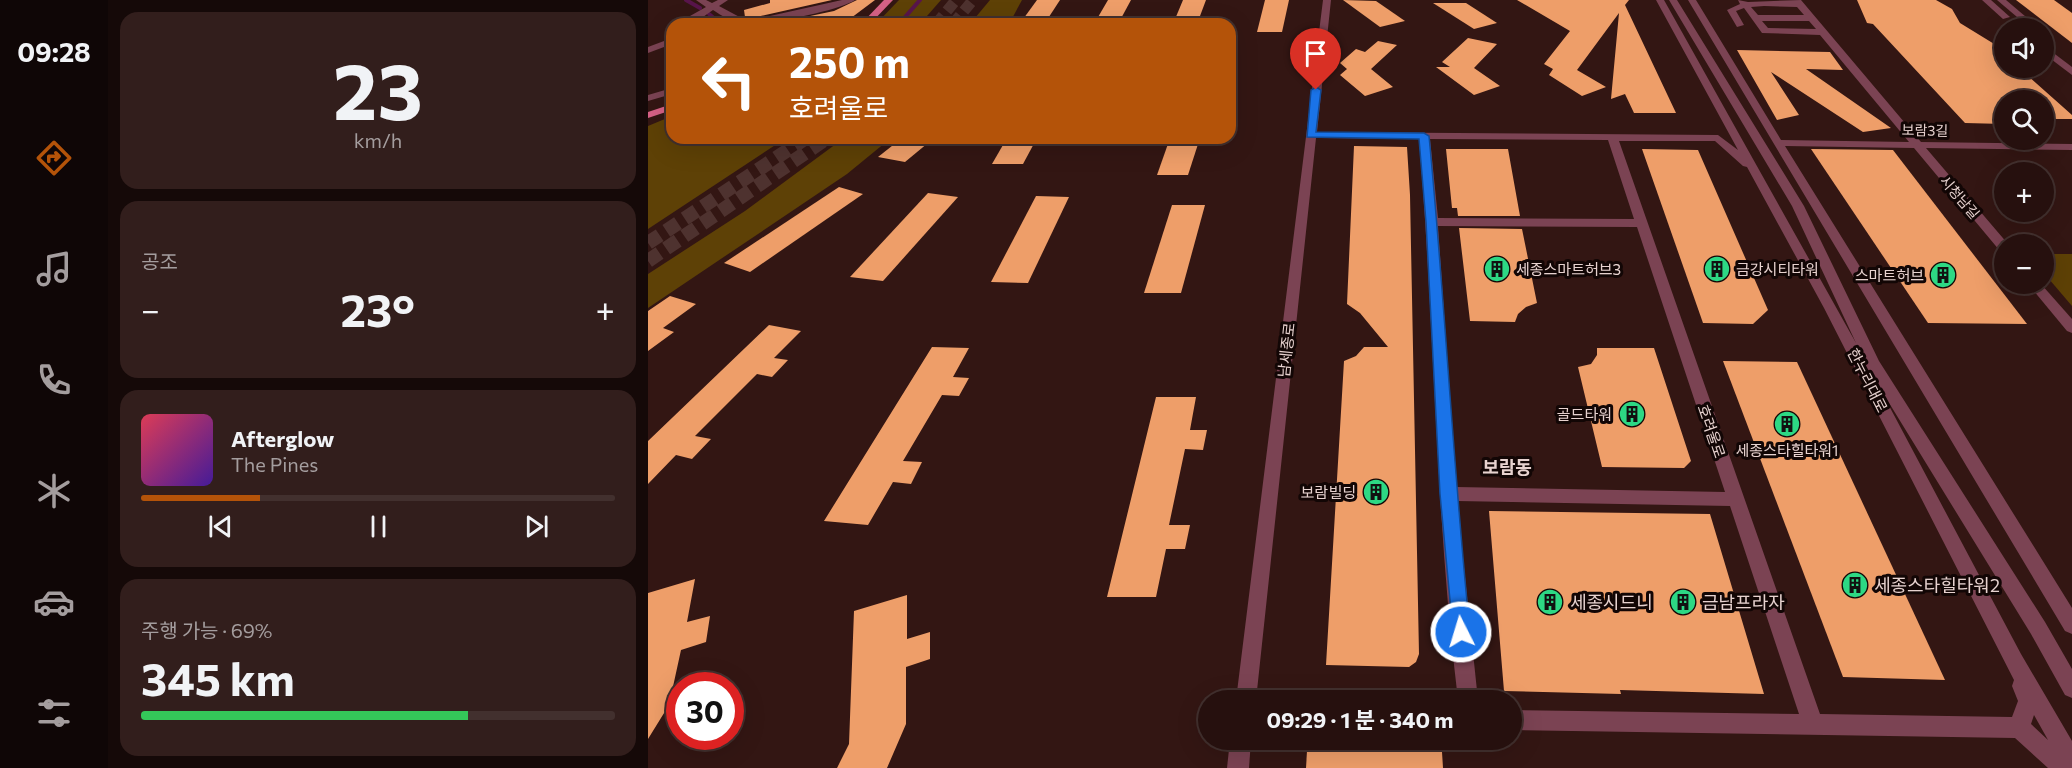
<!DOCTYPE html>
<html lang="ko">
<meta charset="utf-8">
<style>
:root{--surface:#26100e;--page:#321e1c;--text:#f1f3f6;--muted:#a49d9e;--line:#42302e;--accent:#b45309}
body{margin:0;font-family:Commissioner,"Noto Sans KR",sans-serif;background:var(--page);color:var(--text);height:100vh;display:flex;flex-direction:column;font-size:22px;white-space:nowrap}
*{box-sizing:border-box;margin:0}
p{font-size:20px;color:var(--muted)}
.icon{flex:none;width:33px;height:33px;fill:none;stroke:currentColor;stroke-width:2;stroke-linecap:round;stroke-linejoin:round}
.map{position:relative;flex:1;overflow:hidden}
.details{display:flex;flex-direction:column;gap:12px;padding:12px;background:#150908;width:540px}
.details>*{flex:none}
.top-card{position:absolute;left:18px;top:18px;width:570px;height:126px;border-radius:18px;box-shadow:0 6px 24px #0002,0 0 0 2px var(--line);background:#b45309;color:#fff;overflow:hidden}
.tools{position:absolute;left:1346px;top:18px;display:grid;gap:12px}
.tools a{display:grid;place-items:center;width:60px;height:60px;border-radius:50%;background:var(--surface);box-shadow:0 6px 24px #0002,0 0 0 2px var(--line);font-size:30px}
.speed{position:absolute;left:18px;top:672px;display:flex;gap:12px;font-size:30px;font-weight:700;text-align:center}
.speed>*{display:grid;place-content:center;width:78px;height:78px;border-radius:50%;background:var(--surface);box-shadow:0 6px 24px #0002,0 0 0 2px var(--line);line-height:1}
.speed .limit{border:9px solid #d22;background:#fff;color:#111}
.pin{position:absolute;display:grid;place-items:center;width:51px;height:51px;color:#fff;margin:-62px -26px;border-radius:50% 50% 50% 0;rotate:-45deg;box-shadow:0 0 6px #0007}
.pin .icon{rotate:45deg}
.me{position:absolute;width:66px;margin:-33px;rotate:355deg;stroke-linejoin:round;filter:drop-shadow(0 0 4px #0008)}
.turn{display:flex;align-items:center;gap:21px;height:126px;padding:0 24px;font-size:27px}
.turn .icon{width:78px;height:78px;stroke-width:2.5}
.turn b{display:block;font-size:42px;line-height:51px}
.big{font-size:45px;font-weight:700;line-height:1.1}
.details .card{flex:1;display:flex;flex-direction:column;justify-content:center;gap:9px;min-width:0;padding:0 21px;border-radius:18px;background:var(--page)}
.details .dial{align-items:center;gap:0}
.dial b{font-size:78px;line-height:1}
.song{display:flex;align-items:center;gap:18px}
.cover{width:72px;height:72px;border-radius:9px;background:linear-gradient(135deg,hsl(350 70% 55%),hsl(260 70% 35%))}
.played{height:6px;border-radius:3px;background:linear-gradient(90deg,var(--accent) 25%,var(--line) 25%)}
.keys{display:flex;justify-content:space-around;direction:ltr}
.heat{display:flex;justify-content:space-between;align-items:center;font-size:33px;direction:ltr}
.charge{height:9px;border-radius:4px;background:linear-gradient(90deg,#34c759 69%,var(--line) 0)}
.trip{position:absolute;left:550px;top:690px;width:324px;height:60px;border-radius:30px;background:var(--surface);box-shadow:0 6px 24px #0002,0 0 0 2px var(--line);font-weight:700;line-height:60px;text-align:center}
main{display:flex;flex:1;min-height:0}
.dock{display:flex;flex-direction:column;width:108px;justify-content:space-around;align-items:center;background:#0f0606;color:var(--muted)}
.dock .icon{width:42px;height:42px}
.dock .on{color:var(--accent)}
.dock b{font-size:27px;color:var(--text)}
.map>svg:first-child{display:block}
.green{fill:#5e4106}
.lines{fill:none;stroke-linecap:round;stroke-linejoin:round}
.stream{stroke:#58154b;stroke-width:4}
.building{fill:#ee9e69}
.highway-tunnel-far1{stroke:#4e322f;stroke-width:11;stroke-dasharray:11 6;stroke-linecap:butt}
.highway-tunnel{stroke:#4e322f;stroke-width:14;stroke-dasharray:14 8;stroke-linecap:butt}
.minor{fill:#7b4353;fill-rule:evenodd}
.major{fill:#d66186;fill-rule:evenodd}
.route{fill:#1a73e8;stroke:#114b97;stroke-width:1.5}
.labels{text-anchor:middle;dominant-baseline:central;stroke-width:6;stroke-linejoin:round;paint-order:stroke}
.far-street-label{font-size:14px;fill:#e7d2cf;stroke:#120605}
.poi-label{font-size:15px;fill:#e7d2cf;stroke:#120605;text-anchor:end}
.street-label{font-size:15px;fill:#e7d2cf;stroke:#120605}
.quarter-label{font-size:18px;font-weight:bold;fill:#e7d2cf;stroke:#120605}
.near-poi-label{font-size:18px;fill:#e7d2cf;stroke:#120605;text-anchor:start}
</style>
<main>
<nav class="dock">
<b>09:28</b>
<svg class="icon on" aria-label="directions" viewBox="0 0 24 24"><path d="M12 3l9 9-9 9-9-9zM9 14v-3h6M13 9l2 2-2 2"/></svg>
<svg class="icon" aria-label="music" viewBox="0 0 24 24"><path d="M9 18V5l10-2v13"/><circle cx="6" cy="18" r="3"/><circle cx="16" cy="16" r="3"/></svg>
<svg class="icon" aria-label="phone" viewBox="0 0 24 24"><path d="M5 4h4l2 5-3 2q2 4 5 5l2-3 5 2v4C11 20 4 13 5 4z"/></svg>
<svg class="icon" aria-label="climate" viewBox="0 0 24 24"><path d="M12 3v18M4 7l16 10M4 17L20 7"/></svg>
<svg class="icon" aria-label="car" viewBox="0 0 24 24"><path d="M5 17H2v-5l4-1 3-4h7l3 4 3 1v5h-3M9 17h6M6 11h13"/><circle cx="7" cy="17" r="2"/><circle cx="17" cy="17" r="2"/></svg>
<svg class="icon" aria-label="filters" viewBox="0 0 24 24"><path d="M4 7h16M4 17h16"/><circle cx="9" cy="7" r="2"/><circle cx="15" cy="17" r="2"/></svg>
</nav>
<section class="details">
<div class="card dial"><b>23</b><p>km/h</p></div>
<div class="card"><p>공조</p>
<div class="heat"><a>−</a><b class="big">23°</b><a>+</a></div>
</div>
<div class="card">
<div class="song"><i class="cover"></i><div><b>Afterglow</b><p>The Pines</p></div></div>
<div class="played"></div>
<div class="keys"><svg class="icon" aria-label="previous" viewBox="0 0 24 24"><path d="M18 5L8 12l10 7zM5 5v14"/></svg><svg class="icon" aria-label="pause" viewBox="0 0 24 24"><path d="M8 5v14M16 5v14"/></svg><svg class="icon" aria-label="next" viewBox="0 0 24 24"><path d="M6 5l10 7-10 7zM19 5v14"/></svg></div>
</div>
<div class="card"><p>주행 가능 · 69%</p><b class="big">345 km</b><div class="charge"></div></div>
</section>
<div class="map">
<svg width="1424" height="768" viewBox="0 0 1424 768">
<rect width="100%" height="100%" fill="#331613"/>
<g class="green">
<polygon points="251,0 293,0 272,24 228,24"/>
<polygon points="342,0 374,0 361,24 322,24"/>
<polygon points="24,116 24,138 138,138 0,229 0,126"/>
<polygon points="196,138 243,138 199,174 0,308 0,274 97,211"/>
<polygon points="1395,254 1424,254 1424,306 1395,272"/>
</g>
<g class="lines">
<g class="stream">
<polyline points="38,0 52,8"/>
<polyline points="61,14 73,24"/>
<polyline points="251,24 272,0"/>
</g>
</g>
<g class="building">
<polygon points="122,0 184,0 99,19 97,17 96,10 122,3"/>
<polygon points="209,0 227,0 195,24 124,24 186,11"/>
<polygon points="389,0 412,0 397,23 373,22"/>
<polygon points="460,0 483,0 470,24 446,24"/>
<polygon points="535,0 558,0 549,24 525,24"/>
<polygon points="617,0 641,0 634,32 609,32"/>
<polygon points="695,0 728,1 757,21 732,27"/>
<polygon points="869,0 981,0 977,5 1028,113 986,113 977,94 963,99 971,13 929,70 958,87 934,96 901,75 905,69 896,64 922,31"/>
<polygon points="1209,0 1288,0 1304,9 1312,23 1356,50 1356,68 1371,68 1424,115 1424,119 1395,119 1395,100 1356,100 1356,124 1317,123 1225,24 1219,23"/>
<polygon points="1368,0 1406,0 1424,13 1424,43"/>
<polygon points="785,3 818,3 849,23 826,29"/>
<polygon points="820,38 849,44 826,68 852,86 826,95 788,67 802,67 794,62"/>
<polygon points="730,41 749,45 723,69 745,87 717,96 692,75 699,69 692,63 708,49 717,52"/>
<polygon points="1089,50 1182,52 1195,70 1158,69 1243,128 1215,132 1123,72 1151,115 1129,120"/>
<polygon points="254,138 286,138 257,162 230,157"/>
<polygon points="359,138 389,138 375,164 344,164"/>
<polygon points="521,141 551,141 540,175 509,175"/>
<polygon points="706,146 759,147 762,195 771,654 768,662 761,667 678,665 696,361 708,356 716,347 740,347 712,313 699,304"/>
<polygon points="798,149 860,149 872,216 810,216 809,208 804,208"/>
<polygon points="994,149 1050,150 1120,310 1105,324 1055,323"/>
<polygon points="1163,149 1245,150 1379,324 1280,323"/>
<polygon points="191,187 215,194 102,272 76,263"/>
<polygon points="280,193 310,197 235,281 202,277"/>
<polygon points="388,196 421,197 380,283 343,282"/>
<polygon points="524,205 557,205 533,293 496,293"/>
<polygon points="811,228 874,229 889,303 878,307 870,314 867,322 822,321"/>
<polygon points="22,296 48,304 15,328 26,332 0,351 0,311"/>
<polygon points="121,325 153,331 126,358 140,360 124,377 109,374 47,436 63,439 44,459 28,455 0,484 0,441"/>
<polygon points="284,347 321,348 305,377 321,378 311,396 294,395 255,461 274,462 263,484 245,482 220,525 176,521"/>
<polygon points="949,348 1006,348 1043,461 1036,468 954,467 930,367 943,364 949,355"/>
<polygon points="1075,361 1149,362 1297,680 1195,677"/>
<polygon points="508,397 548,397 542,430 559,430 555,450 537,449 521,525 542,525 537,549 518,549 508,597 459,597"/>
<polygon points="841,511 1062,514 1116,694 972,690 973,694 856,691"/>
<polygon points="47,579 39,622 62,616 58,642 33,650 21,705 0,739 0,593"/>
<polygon points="259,595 259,639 282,632 282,659 258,667 258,724 239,768 189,768 201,744 206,611"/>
<polygon points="659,751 794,752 795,768 658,768"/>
</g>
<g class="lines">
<g class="highway-tunnel-far1">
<polyline points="288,24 308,0"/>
<polyline points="305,24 325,0"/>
</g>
<g class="highway-tunnel">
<polyline points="0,243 158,138"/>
<polyline points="0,261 179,138"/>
</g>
<g class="minor">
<path d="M 48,0 L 58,0 L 64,3 L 70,0 L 80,0 L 71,6 L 99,21 L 194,0 L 207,0 C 191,11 114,26 94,24 C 84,23 73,15 65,10 L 45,24 L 36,24 L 42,16 L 58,7 Z"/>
<path d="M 675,0 L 683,0 L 669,132 L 1070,135 L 1090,150 L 1008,0 L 1016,0 L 1208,343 L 1144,206 L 1021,0 L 1029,0 L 1156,206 L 1231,361 L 1397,622 L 1424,669 L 1424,698 L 1417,695 L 1383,634 L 1230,385 L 1373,654 L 1424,741 L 1424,768 L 1400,768 L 1367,738 L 864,730 L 864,710 L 1151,714 L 1082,506 L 809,501 L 830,700 L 810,700 C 787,514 787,326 771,139 L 668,138 L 608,700 L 588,700 ZM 782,139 L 960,140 L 986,219 L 790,218 ZM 971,141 L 1067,141 L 1095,166 L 1099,167 L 1176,308 L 1366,680 L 1364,686 L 1370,701 L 1364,717 L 1172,714 ZM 790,226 L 989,227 L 1077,492 L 808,487 ZM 1386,715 L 1400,740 L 1383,724 Z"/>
<path d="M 1040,0 L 1048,0 L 1133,140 L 1261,142 L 1172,35 L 1114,33 L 1096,8 L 1088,11 L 1096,25 L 1089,27 L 1079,10 L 1092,4 L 1090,0 L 1100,2 L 1153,0 L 1273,142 L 1424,144 L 1424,150 L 1278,148 L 1360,244 L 1356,244 L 1356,252 L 1352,251 L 1266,148 L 1137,146 L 1424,608 L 1424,634 L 1417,631 ZM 1116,6 L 1149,7 L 1156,15 L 1110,15 L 1103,7 ZM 1114,21 L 1161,21 L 1168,29 L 1120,28 Z"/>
<polygon points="1334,0 1343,0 1362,17 1355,19"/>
<polygon points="1349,0 1358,0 1391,28 1382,28"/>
<polygon points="24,38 24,44 0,53 0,47"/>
<polygon points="1395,45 1424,67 1424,75 1395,53"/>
<polygon points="24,88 24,94 0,101 0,95"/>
<polygon points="1380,284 1393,284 1424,319 1424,333 1419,331"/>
<polygon points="582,740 603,740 601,768 579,768"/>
</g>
<g class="major">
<polygon points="236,0 245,0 222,24 213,24"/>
<polygon points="24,104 24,110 0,118 0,112"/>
</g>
</g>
<path class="route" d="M 668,87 L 673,90 L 668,132 L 776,133 L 781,136 C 797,301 805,467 822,632 L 819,638 L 813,640 L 807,638 L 805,632 L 792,494 L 778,222 L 771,139 L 659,137 L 663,90 Z"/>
<defs>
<g id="building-disc" transform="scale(1.35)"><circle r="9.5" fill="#2dd884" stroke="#120605"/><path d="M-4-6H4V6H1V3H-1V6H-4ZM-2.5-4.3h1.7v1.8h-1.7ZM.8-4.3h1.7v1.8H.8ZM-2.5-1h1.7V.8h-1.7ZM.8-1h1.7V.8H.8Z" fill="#111"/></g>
</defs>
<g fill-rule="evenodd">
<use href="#building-disc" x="849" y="269"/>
<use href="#building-disc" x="1069" y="269"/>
<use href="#building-disc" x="1295" y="275"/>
<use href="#building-disc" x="984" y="414"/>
<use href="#building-disc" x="1139" y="424"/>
<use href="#building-disc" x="728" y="492"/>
<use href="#building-disc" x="1207" y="585"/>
<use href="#building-disc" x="902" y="602"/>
<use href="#building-disc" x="1035" y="602"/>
</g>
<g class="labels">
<g class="far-street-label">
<text transform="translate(1277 130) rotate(1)">보람3길</text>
<text transform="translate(1312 197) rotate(49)">시청남길</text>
</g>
<g class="poi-label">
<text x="868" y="269" text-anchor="start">세종스마트허브3</text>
<text x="1088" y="269" text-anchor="start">금강시티타워</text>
<text x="1276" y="275">스마트허브</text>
<text x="964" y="414">골드타워</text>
<text x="1139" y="450" text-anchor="middle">세종스타힐타워1</text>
<text x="708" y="492">보람빌딩</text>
</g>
<g class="street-label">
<text transform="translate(638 350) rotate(-84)">남세종로</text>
<text transform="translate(1220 380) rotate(63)">한누리대로</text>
<text transform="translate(1064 431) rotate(71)">호려울로</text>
</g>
<g class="quarter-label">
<text x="859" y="467">보람동</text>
</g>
<g class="near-poi-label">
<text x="1226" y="585">세종스타힐타워2</text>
<text x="922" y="602">세종시드니</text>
<text x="1054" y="602">금남프라자</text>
</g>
</g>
</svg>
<div class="tools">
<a><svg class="icon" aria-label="sound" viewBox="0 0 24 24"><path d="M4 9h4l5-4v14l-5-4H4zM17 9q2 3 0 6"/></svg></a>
<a><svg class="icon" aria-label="search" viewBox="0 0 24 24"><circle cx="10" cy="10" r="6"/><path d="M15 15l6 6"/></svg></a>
<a>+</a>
<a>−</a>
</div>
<div class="speed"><div class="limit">30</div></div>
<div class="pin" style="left:668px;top:90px;background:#d93025"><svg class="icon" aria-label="arrive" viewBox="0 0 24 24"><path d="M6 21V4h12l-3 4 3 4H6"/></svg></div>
<svg class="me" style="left:813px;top:632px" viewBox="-20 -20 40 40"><circle r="17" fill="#1a73e8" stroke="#fff" stroke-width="3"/><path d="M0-11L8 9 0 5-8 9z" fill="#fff"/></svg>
<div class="trip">09:29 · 1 분 · 340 m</div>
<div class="top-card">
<div class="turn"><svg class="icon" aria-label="left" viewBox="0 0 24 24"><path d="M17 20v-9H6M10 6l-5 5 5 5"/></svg><div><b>250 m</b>호려울로</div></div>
</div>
</div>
</main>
